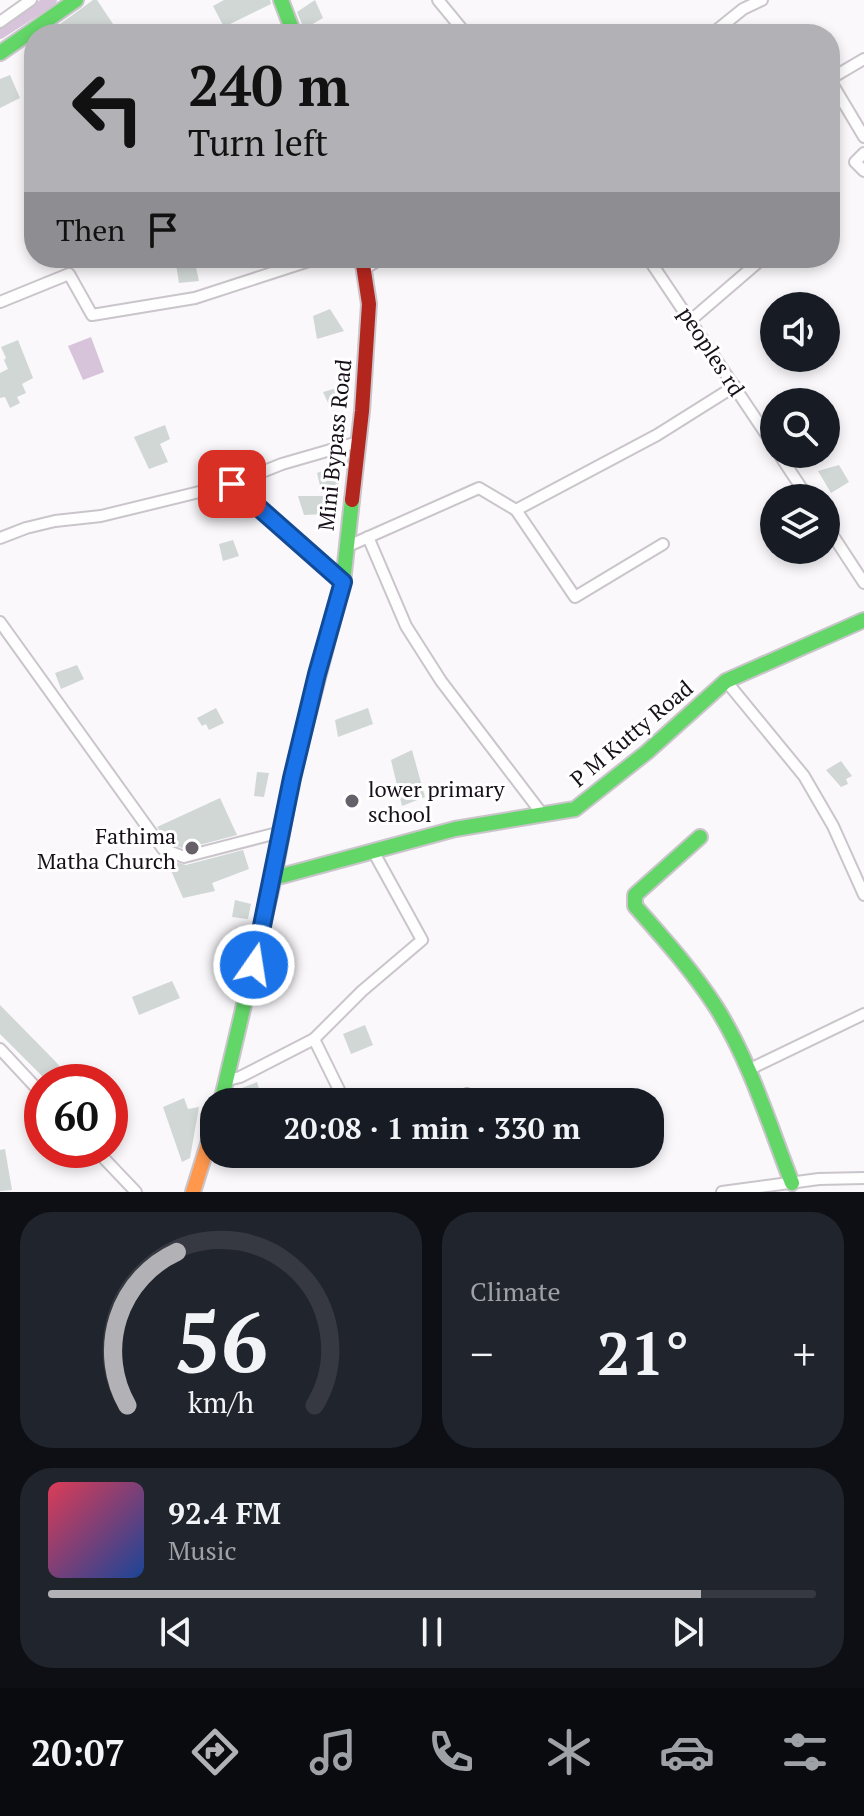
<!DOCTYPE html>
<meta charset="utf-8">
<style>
:root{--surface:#171b24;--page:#20242c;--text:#f1f3f6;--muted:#9ea1a6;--line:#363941;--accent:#b2b1b6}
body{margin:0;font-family:"PT Serif",serif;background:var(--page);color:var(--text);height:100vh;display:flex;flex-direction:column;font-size:30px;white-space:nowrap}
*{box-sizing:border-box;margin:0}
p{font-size:26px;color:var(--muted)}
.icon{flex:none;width:44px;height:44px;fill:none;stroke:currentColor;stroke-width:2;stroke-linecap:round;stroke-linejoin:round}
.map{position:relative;height:1192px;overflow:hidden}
.details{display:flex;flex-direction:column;gap:20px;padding:20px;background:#0d0f14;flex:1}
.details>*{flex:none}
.top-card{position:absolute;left:24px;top:24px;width:816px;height:244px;border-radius:32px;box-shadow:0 4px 12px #0003;background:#b2b1b6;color:#111;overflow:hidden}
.buttons{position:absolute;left:760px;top:292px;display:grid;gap:16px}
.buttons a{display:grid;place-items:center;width:80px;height:80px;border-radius:50%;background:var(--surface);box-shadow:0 4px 12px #0003;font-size:40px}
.speed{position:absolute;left:24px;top:1064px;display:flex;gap:16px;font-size:40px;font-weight:700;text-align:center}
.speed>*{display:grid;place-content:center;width:104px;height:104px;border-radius:50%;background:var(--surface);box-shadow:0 4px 12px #0003;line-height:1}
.speed .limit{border:12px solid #d22;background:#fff;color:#111}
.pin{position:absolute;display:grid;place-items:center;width:68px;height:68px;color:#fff;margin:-34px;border-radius:16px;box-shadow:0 4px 12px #0006}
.me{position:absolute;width:88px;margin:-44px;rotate:13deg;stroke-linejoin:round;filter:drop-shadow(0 0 6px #0008)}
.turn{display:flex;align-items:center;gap:28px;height:168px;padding:0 32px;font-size:36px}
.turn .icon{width:104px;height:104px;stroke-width:2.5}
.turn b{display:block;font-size:56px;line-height:68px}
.then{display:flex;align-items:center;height:76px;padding:0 32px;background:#0003;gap:16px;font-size:30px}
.big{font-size:60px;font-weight:600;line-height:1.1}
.details .widget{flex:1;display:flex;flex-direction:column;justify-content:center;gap:12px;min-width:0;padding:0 28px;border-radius:32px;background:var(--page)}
.details .dial{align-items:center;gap:0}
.dial svg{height:208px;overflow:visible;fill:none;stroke:var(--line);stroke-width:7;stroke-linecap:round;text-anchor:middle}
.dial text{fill:var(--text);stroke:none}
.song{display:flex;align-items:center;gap:24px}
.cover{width:96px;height:96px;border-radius:12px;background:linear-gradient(135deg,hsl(350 70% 55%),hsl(220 70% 35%))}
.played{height:8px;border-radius:4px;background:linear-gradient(90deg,var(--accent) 85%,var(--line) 85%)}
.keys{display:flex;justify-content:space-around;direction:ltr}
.heat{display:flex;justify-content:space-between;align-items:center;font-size:44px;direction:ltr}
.details .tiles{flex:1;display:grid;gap:20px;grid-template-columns:1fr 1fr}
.widget:last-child{grid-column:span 2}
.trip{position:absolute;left:200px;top:1088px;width:464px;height:80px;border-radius:32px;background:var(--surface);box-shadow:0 4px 12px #0003;font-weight:600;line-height:80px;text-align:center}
.dock{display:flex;height:128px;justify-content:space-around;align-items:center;background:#090b0e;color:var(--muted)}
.dock .icon{width:56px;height:56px}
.dock .on{color:var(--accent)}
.dock b{font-size:36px;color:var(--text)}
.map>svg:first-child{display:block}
.water{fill:#d7c4db}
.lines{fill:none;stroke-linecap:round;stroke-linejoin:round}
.canal{stroke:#d7c4db;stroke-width:12}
.building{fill:#d0d7d4}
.street-casing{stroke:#cac5cb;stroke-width:14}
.fast-casing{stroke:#cac5cb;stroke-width:18}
.slow-casing{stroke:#cac5cb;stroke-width:18}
.jam-casing{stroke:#cac5cb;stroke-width:18}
.street{stroke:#fefefe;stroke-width:10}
.fast{stroke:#63d668;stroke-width:14}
.slow{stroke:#ff974d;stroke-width:14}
.jam{stroke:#b3261e;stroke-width:14}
.route-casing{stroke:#114b97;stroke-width:20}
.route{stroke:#1a73e8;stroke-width:14}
.poi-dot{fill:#666168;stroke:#fff;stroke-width:3}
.labels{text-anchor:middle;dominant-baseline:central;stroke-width:6;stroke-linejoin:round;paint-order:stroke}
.street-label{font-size:22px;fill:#171019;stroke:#fff}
.poi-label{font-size:22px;fill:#171019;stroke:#fff;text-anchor:start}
</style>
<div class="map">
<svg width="864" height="1192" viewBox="0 0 864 1192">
<rect width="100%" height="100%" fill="#faf8fb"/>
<polygon class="water" points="91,337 104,372 83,380 68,346"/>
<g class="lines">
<polyline class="canal" points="0,33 51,0"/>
</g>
<g class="building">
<polygon points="93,0 97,0 113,24 85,34 78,28 71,34 62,34 56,27"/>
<polygon points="224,0 270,0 271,4 224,27 213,6"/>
<polygon points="315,0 323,18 304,29 297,12"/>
<polygon points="10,75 20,98 0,108 0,79"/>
<polygon points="175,258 194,258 199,281 179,283"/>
<polygon points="330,309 344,331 317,339 313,316"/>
<polygon points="18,340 33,378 22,384 26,393 17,397 20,403 10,408 5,397 0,398 0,373 8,369 4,360 6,358 1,347"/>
<polygon points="348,385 348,403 330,407 323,392"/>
<polygon points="165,425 170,439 160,444 168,462 149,469 134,437"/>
<polygon points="839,465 849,482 831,493 818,471"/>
<polygon points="335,466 340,483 321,490 317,473"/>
<polygon points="298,496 326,496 327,514 304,515"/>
<polygon points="233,540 239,556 223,561 219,544"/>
<polygon points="77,665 84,679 61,689 55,673"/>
<polygon points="216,708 224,723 209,730 206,724 202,726 197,718"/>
<polygon points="368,708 373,724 338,737 335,720"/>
<polygon points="412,750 425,797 402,806 391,760"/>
<polygon points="841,761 852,776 846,779 848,784 841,787 826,770"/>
<polygon points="257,772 269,773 264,797 254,796"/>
<polygon points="220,798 237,835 184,849 168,842 157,827"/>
<polygon points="243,850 249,869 212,883 215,891 183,898 166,859 186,865"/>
<polygon points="235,900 251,904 248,919 232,917"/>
<polygon points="172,981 180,998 139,1015 132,997"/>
<polygon points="0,1005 54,1060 74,1082 48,1082 0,1034"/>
<polygon points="365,1025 373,1045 351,1054 343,1034"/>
<polygon points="257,1082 263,1102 240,1102 237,1090"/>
<polygon points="184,1098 188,1109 199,1107 190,1158 182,1162 163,1107"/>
<polygon points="5,1149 12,1190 0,1191 0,1150"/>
</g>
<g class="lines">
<g class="street-casing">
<g id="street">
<polyline points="438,0 466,34"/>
<polyline points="0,22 31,0"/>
<polyline points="712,34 743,9 762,0"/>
<polyline points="830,79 864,59"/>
<polyline points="830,80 864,137"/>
<polyline points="864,153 855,162 864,171"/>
<polyline points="648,258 774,446"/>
<polyline points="364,269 382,258"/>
<polyline points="0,302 69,274 92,315 195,298 318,258"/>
<polyline points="691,320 763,258"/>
<polyline points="779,454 808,498"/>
<polyline points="232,484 282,464 358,442"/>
<polyline points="516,510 657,435 735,386"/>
<polyline points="826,525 864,583"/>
<polyline points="368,537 406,626 441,681 543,815"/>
<polyline points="0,538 26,528 55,521 101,516 232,484 343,582"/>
<polyline points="346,547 479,488 516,510 575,597 663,544"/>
<polyline points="0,622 163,849 184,857 281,832"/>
<polyline points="726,681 804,776 833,826 864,895"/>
<polyline points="314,1039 362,991 422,940 373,851"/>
<polyline points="0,1049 42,1094"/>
<polyline points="748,1070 864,1014"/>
<polyline points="228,1080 240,1077 314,1039 345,1102"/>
<polyline points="454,1102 467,1094"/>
<polyline points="96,1150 136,1192"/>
<polyline points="722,1192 819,1179 864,1178"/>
</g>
</g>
<g class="fast-casing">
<g id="fast">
<polyline points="281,0 294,34"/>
<polyline points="0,53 76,0"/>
<path d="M 700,837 L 635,895 L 635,906 C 664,939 692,970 716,1007 C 750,1061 769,1124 792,1183"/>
<polyline points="274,878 455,829 575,809 647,752 726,681 864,620"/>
<polyline points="221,1102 274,878 292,778 343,582 352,500"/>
</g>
</g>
<g class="slow-casing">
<polyline id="slow" points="193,1192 214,1125"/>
</g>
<g class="jam-casing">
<polyline id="jam" points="352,500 362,411 369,304 362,258"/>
</g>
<use href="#street" class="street"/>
<use href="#fast" class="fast"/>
<use href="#slow" class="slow"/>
<use href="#jam" class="jam"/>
</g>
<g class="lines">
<g class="route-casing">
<polyline id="route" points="232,484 343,582 317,674 292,778 254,965"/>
</g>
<use href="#route" class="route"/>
</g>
<g class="poi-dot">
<circle cx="352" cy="801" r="8"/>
<circle cx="192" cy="848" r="8"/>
</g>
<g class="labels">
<g class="street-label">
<text transform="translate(712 351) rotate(57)">peoples rd</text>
<text transform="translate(334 445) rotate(-84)">Mini Bypass Road</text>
<text transform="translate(631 733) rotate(-40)">P M Kutty Road</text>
</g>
<g class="poi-label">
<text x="368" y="788">lower primary<tspan x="368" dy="25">school</tspan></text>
<text x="176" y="835" text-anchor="end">Fathima<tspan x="176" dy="25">Matha Church</tspan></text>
</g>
</g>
</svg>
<div class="buttons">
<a><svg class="icon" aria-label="sound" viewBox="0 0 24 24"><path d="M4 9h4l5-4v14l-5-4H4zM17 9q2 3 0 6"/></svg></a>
<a><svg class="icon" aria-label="search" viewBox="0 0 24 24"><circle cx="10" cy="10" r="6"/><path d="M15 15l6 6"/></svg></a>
<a><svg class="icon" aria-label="layers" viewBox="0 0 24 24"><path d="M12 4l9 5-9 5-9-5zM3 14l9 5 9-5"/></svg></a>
</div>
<div class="speed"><div class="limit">60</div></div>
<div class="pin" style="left:232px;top:484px;background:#d93025"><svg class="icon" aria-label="arrive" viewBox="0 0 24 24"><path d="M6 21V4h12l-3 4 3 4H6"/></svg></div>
<svg class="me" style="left:254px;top:965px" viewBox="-20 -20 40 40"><circle r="17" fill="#1a73e8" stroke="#fff" stroke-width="3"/><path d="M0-11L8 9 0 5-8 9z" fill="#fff"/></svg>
<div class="trip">20:08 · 1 min · 330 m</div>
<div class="top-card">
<div class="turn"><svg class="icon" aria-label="left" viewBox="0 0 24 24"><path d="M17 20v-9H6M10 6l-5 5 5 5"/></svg><div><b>240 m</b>Turn left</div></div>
<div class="then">Then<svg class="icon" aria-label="arrive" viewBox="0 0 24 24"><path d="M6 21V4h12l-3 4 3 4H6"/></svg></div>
</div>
</div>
<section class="details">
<div class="tiles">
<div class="widget dial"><svg viewBox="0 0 100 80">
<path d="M14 69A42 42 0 1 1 86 69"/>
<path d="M14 69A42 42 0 0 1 33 10" stroke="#b2b1b6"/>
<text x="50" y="56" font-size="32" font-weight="700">56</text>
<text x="50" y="72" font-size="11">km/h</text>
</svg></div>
<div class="widget"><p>Climate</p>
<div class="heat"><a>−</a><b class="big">21°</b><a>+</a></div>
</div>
<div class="widget">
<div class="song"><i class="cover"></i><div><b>92.4 FM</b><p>Music</p></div></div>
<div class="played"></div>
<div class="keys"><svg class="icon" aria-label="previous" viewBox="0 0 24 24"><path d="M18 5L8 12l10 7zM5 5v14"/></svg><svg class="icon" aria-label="pause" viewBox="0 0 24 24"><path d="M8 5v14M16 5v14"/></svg><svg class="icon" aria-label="next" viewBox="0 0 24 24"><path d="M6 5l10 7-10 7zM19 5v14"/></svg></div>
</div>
</div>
</section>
<nav class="dock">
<b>20:07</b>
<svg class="icon on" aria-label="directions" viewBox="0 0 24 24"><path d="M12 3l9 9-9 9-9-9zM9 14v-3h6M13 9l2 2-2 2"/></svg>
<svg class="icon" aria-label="music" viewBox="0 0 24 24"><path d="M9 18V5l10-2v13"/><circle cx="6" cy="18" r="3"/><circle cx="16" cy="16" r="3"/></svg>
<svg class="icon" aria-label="phone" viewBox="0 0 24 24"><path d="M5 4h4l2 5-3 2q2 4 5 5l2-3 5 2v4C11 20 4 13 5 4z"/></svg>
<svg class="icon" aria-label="climate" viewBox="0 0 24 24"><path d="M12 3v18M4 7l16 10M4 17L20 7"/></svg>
<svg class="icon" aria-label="car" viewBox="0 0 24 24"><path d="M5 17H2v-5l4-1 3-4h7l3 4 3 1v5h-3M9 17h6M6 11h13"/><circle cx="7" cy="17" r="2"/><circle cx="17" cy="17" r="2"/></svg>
<svg class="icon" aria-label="filters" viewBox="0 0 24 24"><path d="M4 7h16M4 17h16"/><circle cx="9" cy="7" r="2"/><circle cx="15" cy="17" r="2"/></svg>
</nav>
